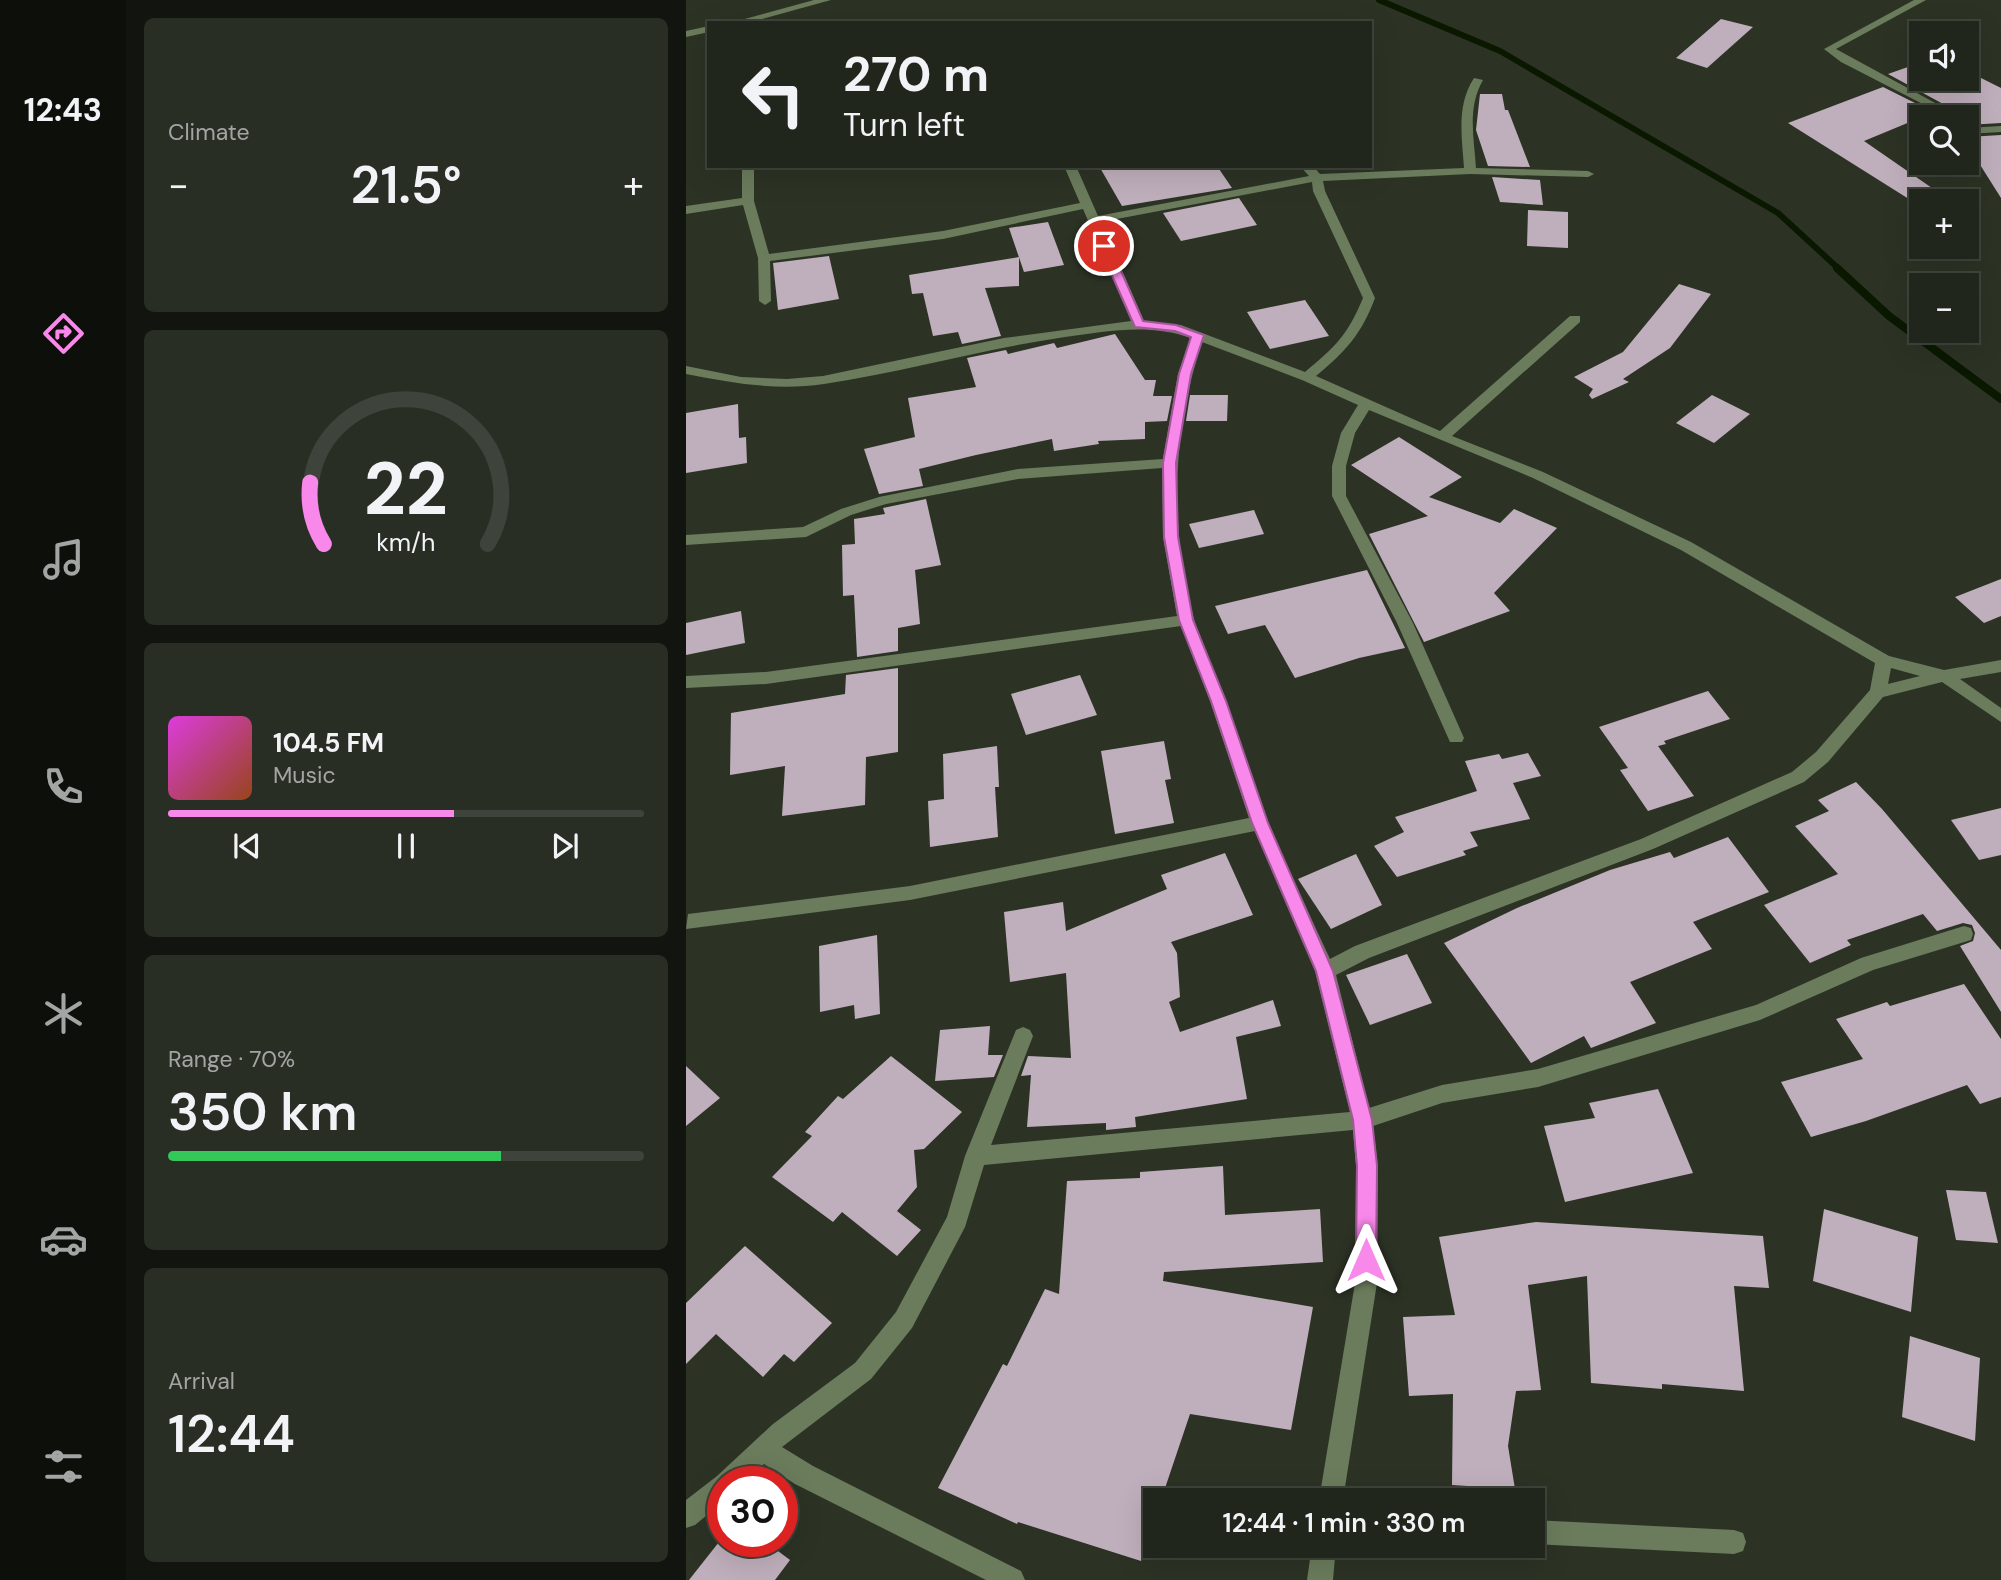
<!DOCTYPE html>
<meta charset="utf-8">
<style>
:root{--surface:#21261c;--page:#292e25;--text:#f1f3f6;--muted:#a2a5a3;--line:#3e433b;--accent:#f888ea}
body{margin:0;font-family:"DM Sans",sans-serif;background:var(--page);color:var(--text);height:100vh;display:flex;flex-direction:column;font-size:26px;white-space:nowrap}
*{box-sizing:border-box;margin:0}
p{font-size:23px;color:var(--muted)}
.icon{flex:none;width:38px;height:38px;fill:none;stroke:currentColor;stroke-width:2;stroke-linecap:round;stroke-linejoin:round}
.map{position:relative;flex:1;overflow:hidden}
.details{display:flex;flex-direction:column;gap:18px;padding:18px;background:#12150f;width:560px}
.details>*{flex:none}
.hud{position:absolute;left:21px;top:21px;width:665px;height:147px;border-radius:0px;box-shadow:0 7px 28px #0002,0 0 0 2px var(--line);background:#21261c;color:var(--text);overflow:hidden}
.controls{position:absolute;left:1223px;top:21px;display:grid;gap:14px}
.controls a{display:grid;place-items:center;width:70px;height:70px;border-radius:0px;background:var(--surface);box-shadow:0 7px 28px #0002,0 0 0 2px var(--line);font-size:35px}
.speed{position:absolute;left:21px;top:1466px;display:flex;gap:14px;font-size:35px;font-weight:700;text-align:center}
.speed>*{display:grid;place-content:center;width:91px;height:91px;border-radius:50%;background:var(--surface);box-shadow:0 7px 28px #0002,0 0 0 2px var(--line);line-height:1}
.speed .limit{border:10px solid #d22;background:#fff;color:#111}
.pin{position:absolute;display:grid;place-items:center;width:60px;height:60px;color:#fff;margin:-30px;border:4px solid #fff;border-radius:50%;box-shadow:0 2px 7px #0007}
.me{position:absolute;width:77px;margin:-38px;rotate:0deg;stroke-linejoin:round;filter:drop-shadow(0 0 5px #0008)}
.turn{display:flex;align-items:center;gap:24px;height:147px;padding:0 21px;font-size:32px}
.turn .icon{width:91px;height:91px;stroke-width:2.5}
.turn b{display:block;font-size:49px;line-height:60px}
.big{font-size:52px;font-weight:600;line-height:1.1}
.details .card{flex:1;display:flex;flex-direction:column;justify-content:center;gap:10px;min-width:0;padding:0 24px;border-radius:10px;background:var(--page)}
.details .dial{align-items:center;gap:0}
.dial svg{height:182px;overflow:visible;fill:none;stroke:var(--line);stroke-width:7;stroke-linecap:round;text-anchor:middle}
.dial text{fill:var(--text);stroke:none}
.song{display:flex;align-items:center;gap:21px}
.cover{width:84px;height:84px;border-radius:10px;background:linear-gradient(135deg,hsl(300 70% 55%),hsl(20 70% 35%))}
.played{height:7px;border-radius:4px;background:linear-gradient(90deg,var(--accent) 60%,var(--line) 60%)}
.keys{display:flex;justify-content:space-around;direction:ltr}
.heat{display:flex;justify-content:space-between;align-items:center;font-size:38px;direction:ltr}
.charge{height:10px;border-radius:5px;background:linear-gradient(90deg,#34c759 70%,var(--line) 0)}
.trip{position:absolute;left:457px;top:1488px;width:402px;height:70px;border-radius:0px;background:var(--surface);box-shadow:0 7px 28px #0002,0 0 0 2px var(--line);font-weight:600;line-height:70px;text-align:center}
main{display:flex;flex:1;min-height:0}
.tab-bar{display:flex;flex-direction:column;width:126px;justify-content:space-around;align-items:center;background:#0d0f0b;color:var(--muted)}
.tab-bar .icon{width:49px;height:49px}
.tab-bar .on{color:var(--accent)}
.tab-bar b{font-size:32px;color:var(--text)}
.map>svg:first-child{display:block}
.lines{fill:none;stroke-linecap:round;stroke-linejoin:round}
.stream-far1{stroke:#0a1800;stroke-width:6}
.stream{stroke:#0a1800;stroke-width:8}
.building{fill:#bfafbc}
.minor{fill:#6b7c5c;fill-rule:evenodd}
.route{fill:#f888ea;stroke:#a15898;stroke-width:2}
</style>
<main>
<nav class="tab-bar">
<b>12:43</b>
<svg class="icon on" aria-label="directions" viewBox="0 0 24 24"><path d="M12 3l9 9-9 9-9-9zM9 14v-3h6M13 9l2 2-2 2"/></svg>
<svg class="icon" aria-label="music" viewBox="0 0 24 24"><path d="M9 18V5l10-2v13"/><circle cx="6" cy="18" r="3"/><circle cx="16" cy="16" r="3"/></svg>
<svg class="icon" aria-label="phone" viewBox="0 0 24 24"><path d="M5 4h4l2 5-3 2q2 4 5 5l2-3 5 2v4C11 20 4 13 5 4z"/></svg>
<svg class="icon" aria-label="climate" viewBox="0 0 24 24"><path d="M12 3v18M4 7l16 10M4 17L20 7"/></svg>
<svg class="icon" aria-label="car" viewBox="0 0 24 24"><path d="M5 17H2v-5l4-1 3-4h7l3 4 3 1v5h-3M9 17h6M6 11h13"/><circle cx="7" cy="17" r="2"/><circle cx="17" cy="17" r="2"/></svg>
<svg class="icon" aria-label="filters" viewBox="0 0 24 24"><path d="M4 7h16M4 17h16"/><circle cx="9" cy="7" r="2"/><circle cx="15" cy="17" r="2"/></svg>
</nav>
<section class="details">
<div class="card"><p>Climate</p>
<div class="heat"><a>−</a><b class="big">21.5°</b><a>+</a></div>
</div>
<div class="card dial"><svg viewBox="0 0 100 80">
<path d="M14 69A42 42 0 1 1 86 69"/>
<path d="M14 69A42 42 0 0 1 8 42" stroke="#f888ea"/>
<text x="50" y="56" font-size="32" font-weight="700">22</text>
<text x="50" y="72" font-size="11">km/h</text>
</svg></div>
<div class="card">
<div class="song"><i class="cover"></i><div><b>104.5 FM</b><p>Music</p></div></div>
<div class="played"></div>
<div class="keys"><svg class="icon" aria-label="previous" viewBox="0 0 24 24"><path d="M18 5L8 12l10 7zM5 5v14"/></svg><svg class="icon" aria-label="pause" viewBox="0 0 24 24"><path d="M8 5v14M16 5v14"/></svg><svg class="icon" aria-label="next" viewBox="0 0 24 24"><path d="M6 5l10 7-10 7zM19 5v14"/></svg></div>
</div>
<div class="card"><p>Range · 70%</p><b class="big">350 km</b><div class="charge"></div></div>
<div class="card"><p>Arrival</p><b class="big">12:44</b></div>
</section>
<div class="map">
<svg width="1315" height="1580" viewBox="0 0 1315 1580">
<rect width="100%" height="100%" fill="#2c3325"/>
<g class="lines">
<polyline class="stream-far1" points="693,0 814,51 1092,213 1153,269"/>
<polyline class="stream" points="1151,268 1203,316 1315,399"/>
</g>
<g class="building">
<polygon points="1035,19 1067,27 1021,68 990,58"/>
<polygon points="1236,62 1236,79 1281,79 1281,71 1315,88 1315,123 1281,125 1281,117 1202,74"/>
<polygon points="1197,87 1257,117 1236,117 1178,141 1246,188 1234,206 1102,123"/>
<polygon points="794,94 816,94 819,110 822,110 844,167 802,166 790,130"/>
<polygon points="1315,135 1315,198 1281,144 1281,137"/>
<polygon points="413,166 531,166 546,188 436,206"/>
<polygon points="806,177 854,180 857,205 814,202"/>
<polygon points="553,198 571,225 495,241 477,213"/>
<polygon points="842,210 882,212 882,248 841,246"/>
<polygon points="362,222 378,265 338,272 323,228"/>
<polygon points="143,256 153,299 92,310 87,263"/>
<polygon points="333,257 333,286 299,288 315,336 276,344 272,332 247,336 237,293 226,294 223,275"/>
<polygon points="993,284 1025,294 984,348 937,379 943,382 906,399 903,395 907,389 888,377 937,352"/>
<polygon points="619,300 643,336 584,349 561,312"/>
<polygon points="429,334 459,380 470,380 467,396 486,396 481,421 459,422 459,439 412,441 413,444 368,451 366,439 290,455 233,469 237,486 193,494 178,449 229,437 222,398 290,387 281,358 320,350 322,354 368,343 371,348"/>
<polygon points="504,395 542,395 541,421 500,421"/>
<polygon points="1026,395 1064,414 1028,443 990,423"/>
<polygon points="52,404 53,438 60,437 61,463 0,473 0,413"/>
<polygon points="713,437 776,477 743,497 814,523 828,509 871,528 808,593 824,611 738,642 683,534 742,516 665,465"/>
<polygon points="240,499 255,565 229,570 234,624 212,628 212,651 171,657 168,595 157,596 156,545 169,544 168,519 199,514 197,508"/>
<polygon points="568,510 578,534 513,548 503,524"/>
<polygon points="681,570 719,648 673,658 609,678 579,625 542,634 529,606"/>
<polygon points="1315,579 1315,616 1298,623 1269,597"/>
<polygon points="55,611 59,643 0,655 0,623"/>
<polygon points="212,668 212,752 180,757 179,805 96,816 99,766 44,775 45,713 159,694 160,675"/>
<polygon points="394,675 411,715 340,735 325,694"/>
<polygon points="1022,691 1044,719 978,741 980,744 972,746 1008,796 962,811 934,770 942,768 913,727"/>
<polygon points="478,741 485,779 479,780 488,823 429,834 415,751"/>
<polygon points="311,746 313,787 309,787 312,837 244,847 242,801 258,799 257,754"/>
<polygon points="842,753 855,776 827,783 844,819 784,832 792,846 777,851 780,855 711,877 688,846 718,832 709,817 791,791 779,761 813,754 816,759"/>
<polygon points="1170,782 1196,809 1315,950 1315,1012 1274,946 1287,941 1289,933 1286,925 1277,923 1251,931 1237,914 1161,940 1165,945 1124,963 1078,905 1152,874 1109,826 1143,811 1132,800"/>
<polygon points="1315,808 1315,855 1293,860 1265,820"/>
<polygon points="1042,837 1083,892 1007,922 1026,949 944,982 970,1023 905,1048 898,1036 845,1063 758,943 831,908 924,870 984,852 988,858"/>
<polygon points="539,853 567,915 485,942 491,953 494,997 483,1002 494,1032 587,1000 595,1026 550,1037 561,1099 449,1117 450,1127 420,1130 420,1123 341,1127 345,1075 335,1076 342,1056 385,1058 380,973 324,982 318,912 377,902 380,931 481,889 475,875"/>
<polygon points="670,854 696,905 645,929 612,879"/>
<polygon points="191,935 194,1014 169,1019 168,1005 134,1012 133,946"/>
<polygon points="721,954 746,1003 684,1025 660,975"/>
<polygon points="1278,984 1315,1039 1315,1097 1294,1104 1281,1085 1180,1121 1125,1137 1095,1082 1177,1059 1150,1019 1201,1002 1204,1006"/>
<polygon points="304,1026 302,1055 317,1055 308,1077 249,1081 254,1030"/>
<polygon points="205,1056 276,1112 238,1149 228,1150 231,1187 211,1211 235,1230 211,1256 156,1212 147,1222 86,1177 126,1136 119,1132 152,1096 157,1099"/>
<polygon points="0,1066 34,1098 0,1126"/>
<polygon points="972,1089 1007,1173 879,1202 858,1126 909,1118 903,1103"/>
<polygon points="537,1166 539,1215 634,1209 637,1262 478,1272 477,1281 627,1307 605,1430 504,1414 475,1500 469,1500 469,1519 455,1561 332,1522 331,1524 252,1488 317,1364 321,1366 359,1289 373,1294 381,1181 454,1178 454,1172"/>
<polygon points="1260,1190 1300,1192 1312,1243 1270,1240"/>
<polygon points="1138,1209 1232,1237 1225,1312 1127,1281"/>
<polygon points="850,1222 1077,1236 1083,1288 1048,1286 1058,1391 976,1384 976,1389 905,1383 901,1276 842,1285 855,1390 830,1391 822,1446 829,1489 766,1485 767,1394 723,1396 717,1317 769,1315 753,1237"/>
<polygon points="59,1246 146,1323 108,1362 98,1354 77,1377 30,1334 0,1364 0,1303"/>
<polygon points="1224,1336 1294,1358 1289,1441 1216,1417"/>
<polygon points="33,1542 80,1542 104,1560 89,1580 3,1580"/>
</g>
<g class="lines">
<g class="minor">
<polygon points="128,0 145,0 62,23 44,23"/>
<polygon points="1228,0 1240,0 1150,49 1275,117 1262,117 1155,62 1138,49"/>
<polygon points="23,26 23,32 0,37 0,31"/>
<path d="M 788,78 L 797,80 C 781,108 788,137 790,168 L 902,171 L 908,174 L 902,177 L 784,174 L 637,181 L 639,191 L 689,298 C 675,335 660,351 630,376 L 754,431 L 884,316 L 894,316 L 894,322 L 766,436 L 857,472 L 1005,542 L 1203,656 L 1258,670 L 1315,660 L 1315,672 L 1274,679 L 1315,708 L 1315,722 L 1256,682 L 1197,697 L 1142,762 L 1118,782 L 967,849 L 683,958 L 650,975 L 683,1108 L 756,1085 L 852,1069 L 1070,1005 L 1175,958 L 1278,926 L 1285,928 L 1287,934 L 1285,940 L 1187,970 L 1074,1020 L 852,1087 L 756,1103 L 687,1126 L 692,1166 L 691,1283 L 657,1500 L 633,1500 L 669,1283 L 670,1166 L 667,1130 L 298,1165 L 279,1227 L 226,1328 L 185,1379 L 96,1447 L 127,1466 L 335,1571 L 339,1580 L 300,1580 L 109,1484 L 78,1464 L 58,1482 L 37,1482 L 37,1502 L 9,1525 L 0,1528 L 0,1500 L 31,1476 L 87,1424 L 169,1363 L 210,1312 L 261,1217 L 279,1156 L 330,1030 L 337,1027 L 344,1030 L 347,1036 L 305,1145 L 664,1112 L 629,971 L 569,831 L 224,900 L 0,929 L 2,914 L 224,886 L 563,818 L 524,701 L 495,626 L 80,684 L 0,688 L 0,676 L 80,672 L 491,616 L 477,537 L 476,468 L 332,479 L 200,504 L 165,515 L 120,537 L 0,545 L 0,535 L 117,527 L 155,509 L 193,497 L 332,469 L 477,459 L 492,374 L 505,338 C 463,323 421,331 379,337 C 297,349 218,372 138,384 C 91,391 46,383 0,374 L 0,366 L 55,377 L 101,379 L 137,376 L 318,338 L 445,321 L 397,209 L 257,239 L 84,261 L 85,301 L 79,305 L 73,301 L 72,258 L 57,205 L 0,214 L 0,206 L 56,198 L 56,166 L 68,166 L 68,201 L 83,254 L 257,231 L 394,203 L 378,166 L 390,166 L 412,216 L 623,176 L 614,166 L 627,166 L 634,174 L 778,168 C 776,136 770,106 788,78 ZM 626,182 L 627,191 L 677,298 C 661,336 650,346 619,372 L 495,325 L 458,321 L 415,222 ZM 516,342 L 616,380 L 672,405 L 655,433 L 646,466 L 646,496 L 711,623 L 764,742 L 776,742 L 778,738 L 727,623 L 660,496 L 660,466 L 669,433 L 683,410 L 847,478 L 995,550 L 1189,663 L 1184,690 L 1130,752 L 1106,772 L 955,839 L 669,946 L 644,959 C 623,914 602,869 583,824 C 568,786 556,747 543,708 C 532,678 516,650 508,619 C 483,527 486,432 516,342 ZM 1205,668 L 1234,676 L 1202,684 Z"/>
<polygon points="1315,126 1315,132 1281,134 1281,128"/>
<polygon points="847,1520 1048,1530 1057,1533 1060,1542 1057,1551 1048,1554 847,1544"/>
<polygon points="626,1545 650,1545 647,1580 621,1580"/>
</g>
</g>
<polygon class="route" points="418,243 424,246 457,321 490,325 518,335 505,374 490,463 492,537 507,620 540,701 582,823 647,971 686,1120 691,1166 690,1260 687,1267 680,1270 673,1267 670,1260 671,1166 667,1120 630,971 566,823 525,701 493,620 478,537 477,463 493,374 505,337 489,331 449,327 413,246"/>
</svg>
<div class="controls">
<a><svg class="icon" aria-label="sound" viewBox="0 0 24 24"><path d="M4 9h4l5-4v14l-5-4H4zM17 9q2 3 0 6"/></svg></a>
<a><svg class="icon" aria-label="search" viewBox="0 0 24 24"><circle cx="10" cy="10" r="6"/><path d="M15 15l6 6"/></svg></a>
<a>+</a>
<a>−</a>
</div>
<div class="speed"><div class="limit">30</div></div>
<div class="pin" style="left:418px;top:246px;background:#d93025"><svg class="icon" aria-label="arrive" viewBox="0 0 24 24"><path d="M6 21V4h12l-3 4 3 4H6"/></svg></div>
<svg class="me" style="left:680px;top:1260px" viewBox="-20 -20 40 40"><path d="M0-17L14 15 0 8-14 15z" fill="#f888ea" stroke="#fff" stroke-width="4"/></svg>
<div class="trip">12:44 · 1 min · 330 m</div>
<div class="hud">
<div class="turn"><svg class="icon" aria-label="left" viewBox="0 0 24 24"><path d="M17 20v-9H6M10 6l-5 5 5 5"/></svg><div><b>270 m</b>Turn left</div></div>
</div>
</div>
</main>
